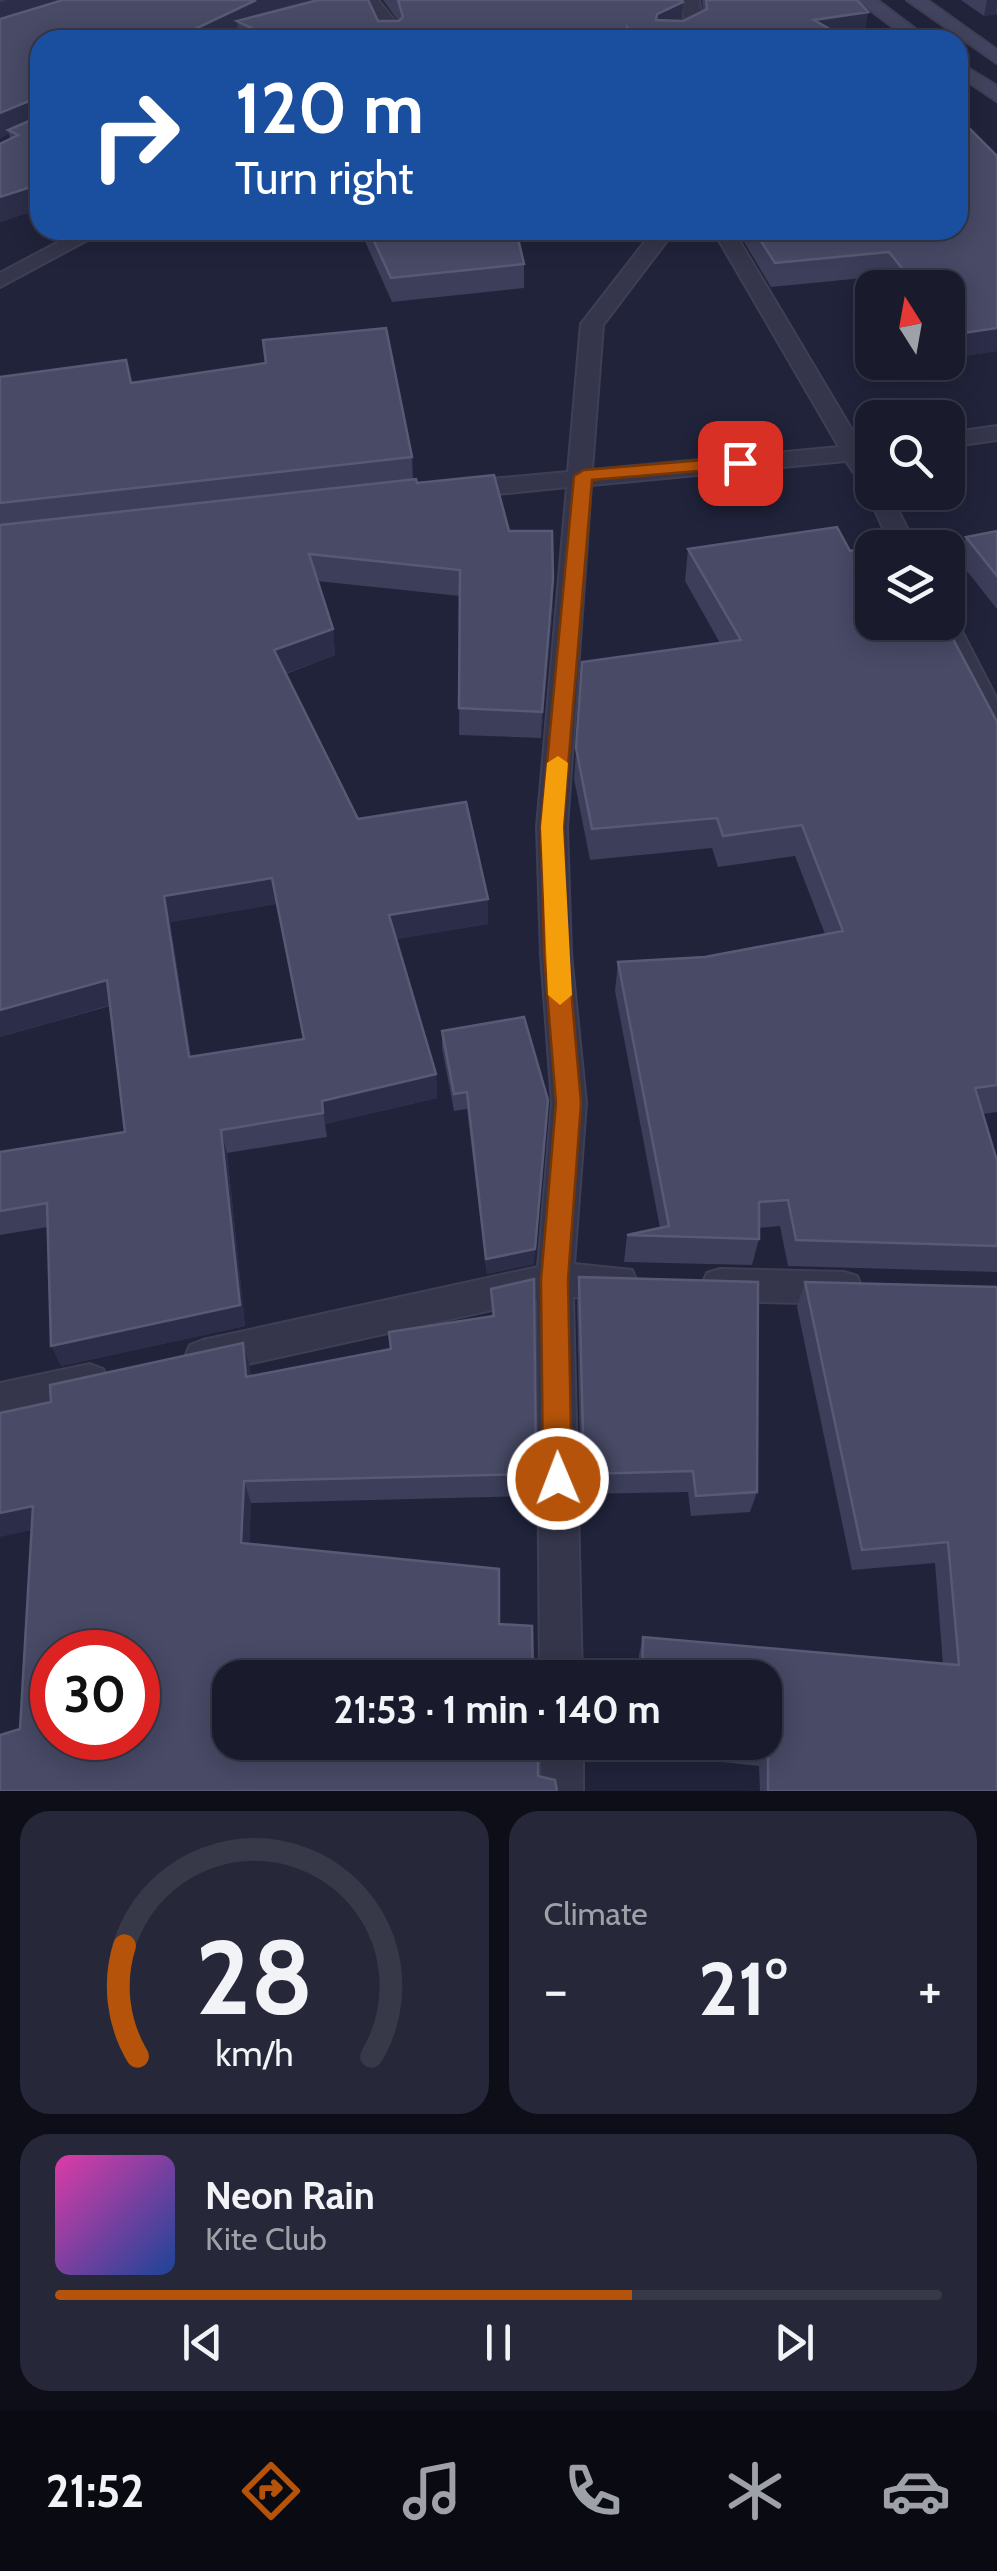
<!DOCTYPE html>
<meta charset="utf-8">
<style>
:root{--surface:#191a2c;--page:#262738;--text:#f1f3f6;--muted:#9fa1a9;--line:#373848;--accent:#b45309}
body{margin:0;font-family:Cabin,sans-serif;background:var(--page);color:var(--text);height:100vh;display:flex;flex-direction:column;font-size:38px;white-space:nowrap}
*{box-sizing:border-box;margin:0}
p{font-size:32px;color:var(--muted)}
.icon{flex:none;width:55px;height:55px;fill:none;stroke:currentColor;stroke-width:2;stroke-linecap:round;stroke-linejoin:round}
.map{position:relative;height:1791px;overflow:hidden}
.side{display:flex;flex-direction:column;gap:20px;padding:20px;background:#0e0e18;flex:1}
.side>*{flex:none}
.hud{position:absolute;left:30px;top:30px;width:938px;height:210px;border-radius:30px;box-shadow:0 5px 25px #0003,0 0 0 2px var(--line);background:#1a4fa0;color:#fff;overflow:hidden}
.needle{width:65px;rotate:349deg}
.fabs{position:absolute;left:855px;top:270px;display:grid;gap:20px}
.fabs a{display:grid;place-items:center;width:110px;height:110px;border-radius:20px;background:var(--surface);box-shadow:0 5px 25px #0003,0 0 0 2px var(--line);font-size:50px}
.speed{position:absolute;left:30px;top:1630px;display:flex;gap:20px;font-size:50px;font-weight:700;text-align:center}
.speed>*{display:grid;place-content:center;width:130px;height:130px;border-radius:50%;background:var(--surface);box-shadow:0 5px 25px #0003,0 0 0 2px var(--line);line-height:1}
.speed .limit{border:15px solid #d22;background:#fff;color:#111}
.pin{position:absolute;display:grid;place-items:center;width:85px;height:85px;color:#fff;margin:-42px;border-radius:20px;box-shadow:0 5px 15px #0006}
.me{position:absolute;width:110px;margin:-55px;rotate:359deg;stroke-linejoin:round;filter:drop-shadow(0 0 8px #0008)}
.turn{display:flex;align-items:center;gap:35px;height:210px;padding:0 40px;font-size:45px}
.turn .icon{width:130px;height:130px;stroke-width:2.5}
.turn b{display:block;font-size:70px;line-height:85px}
.big{font-size:75px;font-weight:800;line-height:1.1}
.side .card{flex:1;display:flex;flex-direction:column;justify-content:center;gap:15px;min-width:0;padding:0 35px;border-radius:30px;background:var(--page)}
.side .dial{align-items:center;gap:0}
.dial svg{height:260px;overflow:visible;fill:none;stroke:var(--line);stroke-width:7;stroke-linecap:round;text-anchor:middle}
.dial text{fill:var(--text);stroke:none}
.song{display:flex;align-items:center;gap:30px}
.cover{width:120px;height:120px;border-radius:15px;background:linear-gradient(135deg,hsl(320 70% 55%),hsl(220 70% 35%))}
.played{height:10px;border-radius:5px;background:linear-gradient(90deg,var(--accent) 65%,var(--line) 65%)}
.keys{display:flex;justify-content:space-around;direction:ltr}
.heat{display:flex;justify-content:space-between;align-items:center;font-size:55px;direction:ltr}
.side .tiles{flex:1;display:grid;gap:20px;grid-template-columns:1fr 1fr}
.card:last-child{grid-column:span 2}
.trip{position:absolute;left:212px;top:1660px;width:570px;height:100px;border-radius:30px;background:var(--surface);box-shadow:0 5px 25px #0003,0 0 0 2px var(--line);font-weight:800;line-height:100px;text-align:center}
.tabs{display:flex;height:160px;justify-content:space-around;align-items:center;background:#0a0a12;color:var(--muted)}
.tabs .icon{width:70px;height:70px}
.tabs .selected{color:var(--accent)}
.tabs b{font-size:45px;color:var(--text)}
.map>svg:first-child{display:block}
.lines{fill:none;stroke-linecap:round;stroke-linejoin:round}
.minor-casing{stroke:#3e3f54;stroke-width:4}
.secondary-casing{stroke:#3e3f54;stroke-width:4}
.minor{fill:#35364b;fill-rule:evenodd}
.secondary{fill:#42435e;fill-rule:evenodd}
.wall{fill:#3c3e5a;fill-rule:evenodd}
.shaded-wall{fill:#2c2e49}
.building{fill:#484a66;stroke:#585a75;stroke-width:2.5;fill-rule:evenodd}
.route{fill:#b45309;stroke:#753606;stroke-width:2.5}
.slow{fill:#f59e0b}
</style>
<div class="map">
<svg width="997" height="1791" viewBox="0 0 997 1791">
<rect width="100%" height="100%" fill="#21233b"/>
<g class="lines">
<g class="minor-casing">
<g id="minor">
<polygon points="360,0 378,0 394,20 400,40 382,40 377,21"/>
<polygon points="681,0 699,0 703,28 681,40 657,40 685,26"/>
<polygon points="81,230 106,230 0,287 0,273"/>
<polygon points="654,230 675,230 603,325 592,470 839,447 713,230 733,230 861,445 872,444 869,458 872,492 889,492 917,548 892,548 866,490 846,461 591,485 567,827 571,954 586,1103 574,1264 632,1270 637,1282 632,1294 619,1298 573,1297 582,1678 540,1678 537,1300 203,1374 190,1369 185,1357 190,1345 203,1340 538,1267 552,1103 541,954 537,827 567,487 457,498 445,490 457,482 568,472 581,324"/>
<polygon points="997,426 997,440 948,447 948,433"/>
<polygon points="948,614 957,622 997,699 997,736 983,726 931,622 948,622"/>
<polygon points="720,1269 844,1272 857,1276 862,1288 857,1300 844,1304 720,1301 707,1297 702,1285 707,1273"/>
<polygon points="90,1364 103,1369 109,1382 103,1395 0,1419 0,1383"/>
<rect x="541" y="1742" width="42" height="49"/>
</g>
</g>
<g class="secondary-casing">
<g id="secondary">
<polygon points="857,0 877,0 930,40 910,40"/>
<polygon points="907,0 927,0 997,50 997,63"/>
<polygon points="958,62 997,86 997,101 958,75"/>
</g>
</g>
<use href="#minor" class="minor"/>
<use href="#secondary" class="secondary"/>
</g>
<g class="wall">
<polygon points="0,0 398,21 383,0 682,0 681,21 683,21 703,11 702,0 857,0 868,12 864,34 844,37 849,40 239,40 238,32 40,40 40,209 0,222 0,144 10,139 9,134 0,138"/>
<polygon points="961,0 997,0 997,14 984,16"/>
<polygon points="360,230 516,230 524,264 524,288 392,302"/>
<polygon points="737,230 958,230 997,351 951,358 948,354 948,288 894,288 884,276 771,287"/>
<path d="M 266,363 L 412,457 L 413,479 L 417,483 L 509,531 L 553,606 L 541,738 L 459,735 L 460,596 L 317,581 L 333,629 L 335,655 L 286,674 L 358,819 L 488,924 L 396,939 L 436,1074 L 437,1098 L 325,1124 L 327,1137 L 227,1153 L 245,1326 L 61,1366 L 48,1227 L 0,1235 L 0,1152 L 125,1132 L 110,1006 L 0,1037 L 0,377 L 131,383 ZM 276,904 L 303,1039 L 191,1057 L 170,922 Z"/>
<polygon points="997,531 997,609 959,561 966,537"/>
<polygon points="688,549 850,551 997,722 997,1112 983,1114 997,1161 997,1272 788,1266 780,1226 759,1228 759,1239 752,1265 624,1262 627,1235 660,1228 615,991 618,962 705,957 825,934 795,856 718,867 712,848 590,860 574,779 582,662 720,643 685,581"/>
<polygon points="442,1031 534,1264 487,1274 467,1109 454,1111 442,1048"/>
<polygon points="579,1277 757,1492 750,1512 691,1516 688,1492 581,1494 577,1301"/>
<polygon points="805,1282 997,1287 997,1791 760,1791 759,1766 587,1747 585,1742 765,1742 765,1678 638,1678 639,1655 643,1637 943,1664 935,1563 852,1570 797,1307"/>
<polygon points="491,1289 536,1474 535,1496 251,1503 249,1544 20,1729 51,1402 243,1343 251,1376 391,1349 492,1316"/>
</g>
<g class="shaded-wall">
<polygon points="9,0 94,0 0,26 0,2"/>
<polygon points="256,0 329,0 237,21 238,32 221,40 172,40"/>
<polygon points="987,0 997,0 996,14 984,16"/>
<polygon points="683,2 681,24 656,20 657,14"/>
<polygon points="868,12 864,34 827,40 814,20"/>
<polygon points="34,99 39,122 8,130 9,134 0,138 0,113"/>
<polygon points="40,184 40,209 0,222 0,197"/>
<polygon points="997,328 997,351 951,358 957,334"/>
<polygon points="553,579 553,606 541,738 542,712"/>
<polygon points="333,629 335,655 278,676 274,650"/>
<polygon points="272,878 276,904 170,922 195,1081 189,1057 164,896"/>
<polygon points="488,899 488,924 391,940 389,915"/>
<polygon points="107,980 114,1004 0,1037 0,1010"/>
<polygon points="436,1074 437,1098 325,1124 322,1101"/>
<polygon points="547,1117 534,1264 487,1274 486,1259"/>
<polygon points="221,1130 227,1153 245,1326 61,1366 51,1346"/>
<polygon points="243,1343 250,1368 253,1401 246,1377"/>
<polygon points="244,1481 251,1503 249,1563 241,1543"/>
<polygon points="33,1506 46,1527 0,1537 0,1513"/>
</g>
<g class="building">
<polygon points="63,0 256,0 172,40 40,40 40,184 0,197 0,144 18,135 8,130 36,118 39,102 34,99 0,113 0,19"/>
<polygon points="318,0 368,0 378,21 399,21 403,17 398,0 682,0 683,2 657,14 656,20 683,21 707,9 706,0 857,0 868,12 814,20 849,40 635,40 627,27 625,40 276,40 237,21"/>
<polygon points="958,117 997,156 997,328 957,334 948,323 948,288 918,288 889,252 775,263 754,230 958,230"/>
<polygon points="369,230 516,230 524,264 391,278"/>
<polygon points="386,328 412,457 0,503 0,377 126,360 131,383 266,363 263,340"/>
<path d="M 494,475 L 509,531 L 552,531 L 553,579 L 542,712 L 459,708 L 460,570 L 309,554 L 333,629 L 274,650 L 358,819 L 466,802 L 488,899 L 389,915 L 436,1074 L 322,1101 L 323,1113 L 221,1130 L 240,1305 L 51,1346 L 47,1203 L 0,1211 L 0,1152 L 125,1132 L 107,980 L 0,1010 L 0,525 L 416,479 L 417,483 ZM 272,878 L 304,1039 L 189,1057 L 164,896 Z"/>
<polygon points="837,527 850,551 900,542 903,548 872,548 872,622 944,622 997,722 997,1085 975,1088 997,1161 997,1246 796,1240 788,1200 759,1202 759,1239 627,1235 669,1226 618,962 705,957 843,931 802,825 723,836 717,818 592,829 576,748 582,662 741,640 688,549"/>
<polygon points="997,531 997,576 966,537"/>
<polygon points="524,1017 548,1100 535,1249 486,1259 467,1092 454,1094 442,1031"/>
<polygon points="579,1277 758,1282 757,1492 696,1496 693,1471 584,1474"/>
<path d="M 534,1279 L 536,1474 L 244,1481 L 241,1543 L 499,1569 L 499,1624 L 532,1626 L 533,1678 L 230,1678 L 230,1742 L 538,1742 L 538,1776 L 555,1780 L 557,1791 L 0,1791 L 0,1735 L 20,1729 L 33,1506 L 0,1513 L 0,1413 L 51,1402 L 50,1385 L 243,1343 L 246,1377 L 391,1349 L 389,1332 L 494,1316 L 491,1289 ZM 52,1652 L 138,1652 L 138,1738 L 52,1738 Z"/>
<polygon points="805,1282 997,1287 997,1791 768,1791 768,1750 697,1742 765,1742 765,1678 642,1678 643,1637 959,1665 948,1542 862,1550"/>
</g>
<polygon class="route" points="740,457 748,463 746,467 592,480 563,827 568,954 581,1103 568,1280 572,1479 568,1489 558,1493 547,1489 543,1479 541,1280 556,1103 544,954 541,827 574,476 584,470"/>
<polygon class="slow" points="558,756 568,763 563,827 572,995 560,1005 548,995 541,827 547,763"/>
</svg>
<div class="fabs">
<a><svg class="needle" viewBox="-14 -14 28 28"><path d="M0-13l5 13h-10z" fill="#e53935"/><path d="M0 13l5-13h-10z" fill="#9fa1a9"/></svg></a>
<a><svg class="icon" aria-label="search" viewBox="0 0 24 24"><circle cx="10" cy="10" r="6"/><path d="M15 15l6 6"/></svg></a>
<a><svg class="icon" aria-label="layers" viewBox="0 0 24 24"><path d="M12 4l9 5-9 5-9-5zM3 14l9 5 9-5"/></svg></a>
</div>
<div class="speed"><div class="limit">30</div></div>
<div class="pin" style="left:740px;top:463px;background:#d93025"><svg class="icon" aria-label="arrive" viewBox="0 0 24 24"><path d="M6 21V4h12l-3 4 3 4H6"/></svg></div>
<svg class="me" style="left:558px;top:1479px" viewBox="-20 -20 40 40"><circle r="17" fill="#b45309" stroke="#fff" stroke-width="3"/><path d="M0-11L8 9 0 5-8 9z" fill="#fff"/></svg>
<div class="trip">21:53 · 1 min · 140 m</div>
<div class="hud">
<div class="turn"><svg class="icon" aria-label="right" viewBox="0 0 24 24"><path d="M7 20v-9h11M14 6l5 5-5 5"/></svg><div><b>120 m</b>Turn right</div></div>
</div>
</div>
<section class="side">
<div class="tiles">
<div class="card dial"><svg viewBox="0 0 100 80">
<path d="M14 69A42 42 0 1 1 86 69"/>
<path d="M14 69A42 42 0 0 1 10 35" stroke="#b45309"/>
<text x="50" y="56" font-size="32" font-weight="700">28</text>
<text x="50" y="72" font-size="11">km/h</text>
</svg></div>
<div class="card"><p>Climate</p>
<div class="heat"><a>−</a><b class="big">21°</b><a>+</a></div>
</div>
<div class="card">
<div class="song"><i class="cover"></i><div><b>Neon Rain</b><p>Kite Club</p></div></div>
<div class="played"></div>
<div class="keys"><svg class="icon" aria-label="previous" viewBox="0 0 24 24"><path d="M18 5L8 12l10 7zM5 5v14"/></svg><svg class="icon" aria-label="pause" viewBox="0 0 24 24"><path d="M8 5v14M16 5v14"/></svg><svg class="icon" aria-label="next" viewBox="0 0 24 24"><path d="M6 5l10 7-10 7zM19 5v14"/></svg></div>
</div>
</div>
</section>
<nav class="tabs">
<b>21:52</b>
<svg class="icon selected" aria-label="directions" viewBox="0 0 24 24"><path d="M12 3l9 9-9 9-9-9zM9 14v-3h6M13 9l2 2-2 2"/></svg>
<svg class="icon" aria-label="music" viewBox="0 0 24 24"><path d="M9 18V5l10-2v13"/><circle cx="6" cy="18" r="3"/><circle cx="16" cy="16" r="3"/></svg>
<svg class="icon" aria-label="phone" viewBox="0 0 24 24"><path d="M5 4h4l2 5-3 2q2 4 5 5l2-3 5 2v4C11 20 4 13 5 4z"/></svg>
<svg class="icon" aria-label="climate" viewBox="0 0 24 24"><path d="M12 3v18M4 7l16 10M4 17L20 7"/></svg>
<svg class="icon" aria-label="car" viewBox="0 0 24 24"><path d="M5 17H2v-5l4-1 3-4h7l3 4 3 1v5h-3M9 17h6M6 11h13"/><circle cx="7" cy="17" r="2"/><circle cx="17" cy="17" r="2"/></svg>
</nav>
